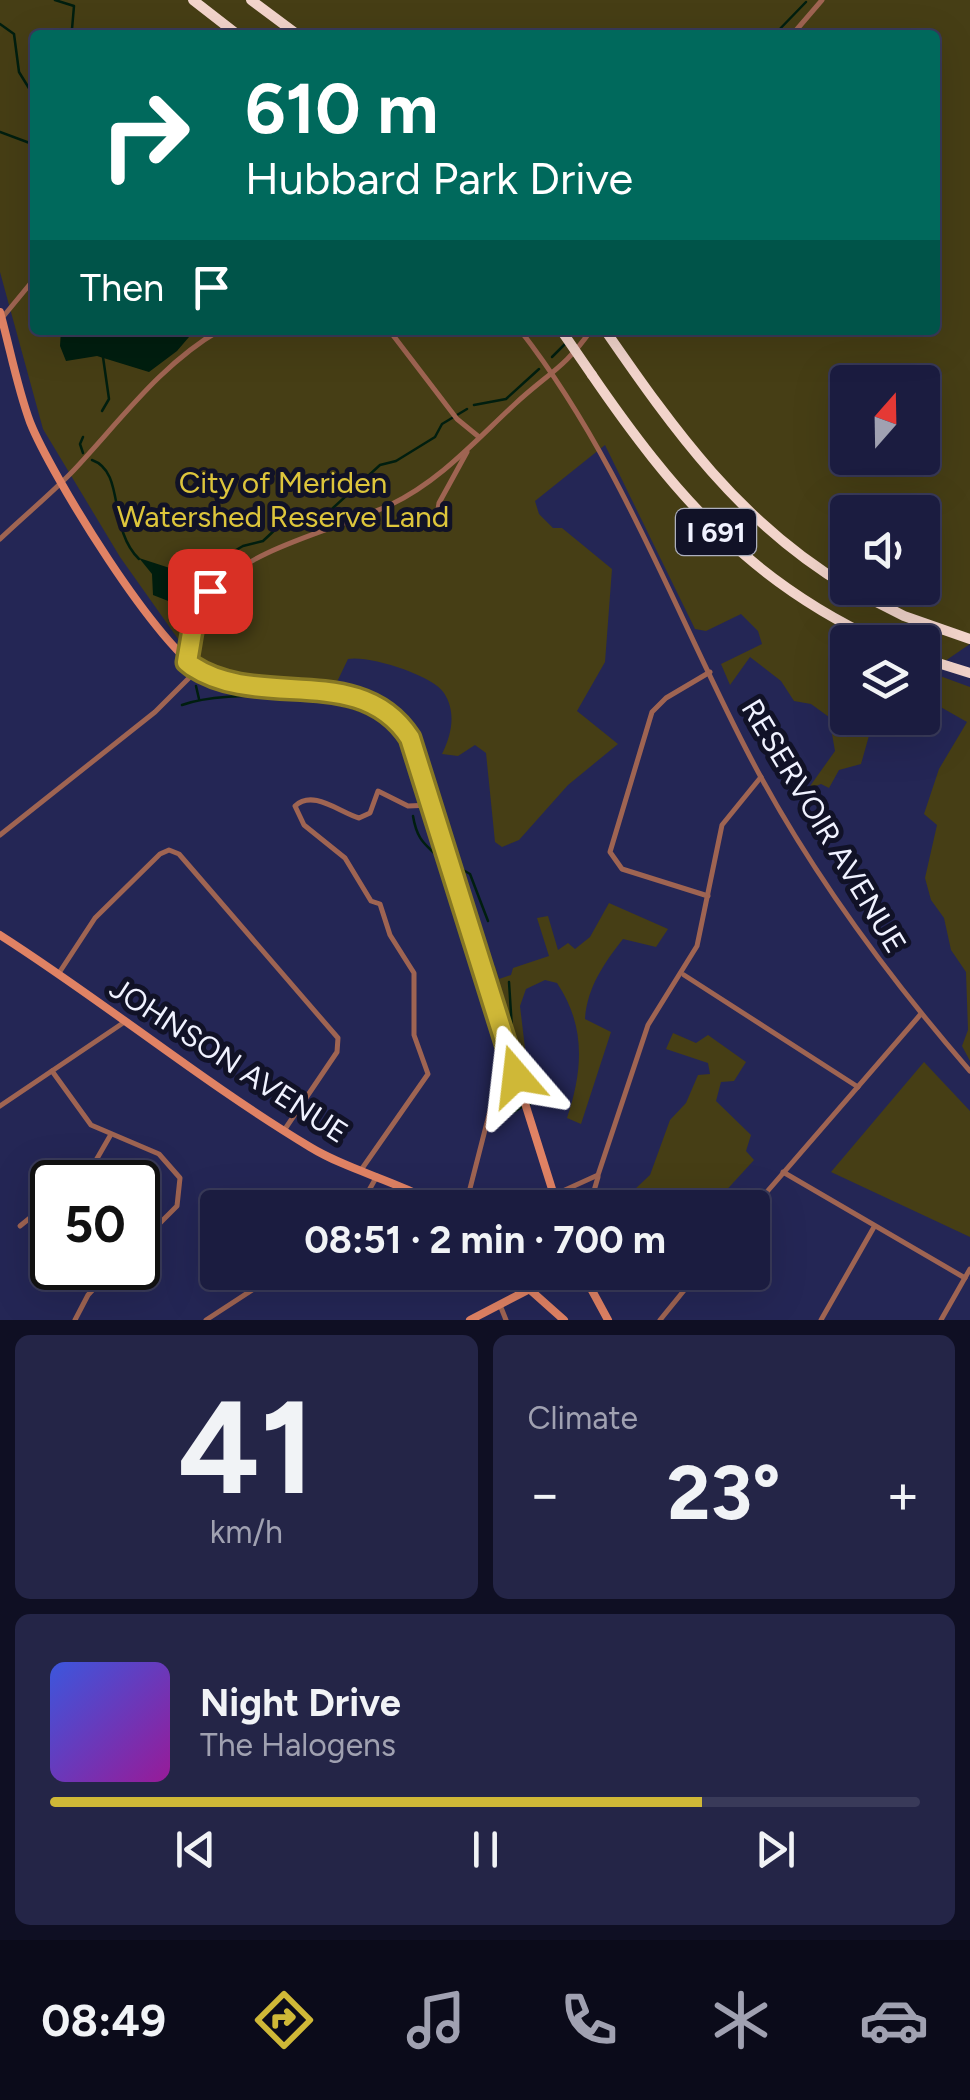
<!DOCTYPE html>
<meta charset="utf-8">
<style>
:root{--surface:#1b1c40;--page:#242547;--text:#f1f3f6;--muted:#a0a1b1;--line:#393a59;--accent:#cfb837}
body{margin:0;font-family:Figtree,sans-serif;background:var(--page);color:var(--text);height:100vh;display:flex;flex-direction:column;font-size:38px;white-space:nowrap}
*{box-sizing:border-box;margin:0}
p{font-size:32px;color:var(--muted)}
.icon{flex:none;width:55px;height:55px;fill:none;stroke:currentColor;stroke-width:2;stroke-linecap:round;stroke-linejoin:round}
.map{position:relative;height:1320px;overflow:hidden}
.details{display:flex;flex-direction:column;gap:15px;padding:15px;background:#0f0f23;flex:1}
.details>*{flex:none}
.hud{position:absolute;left:30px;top:30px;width:910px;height:305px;border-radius:10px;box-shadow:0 10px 40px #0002,0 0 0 2px var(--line);background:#00695c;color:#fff;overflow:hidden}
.needle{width:65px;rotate:20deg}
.controls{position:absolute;left:830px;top:365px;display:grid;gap:20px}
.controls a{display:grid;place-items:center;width:110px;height:110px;border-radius:10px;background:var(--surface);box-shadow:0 10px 40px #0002,0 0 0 2px var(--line);font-size:50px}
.speed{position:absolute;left:30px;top:1160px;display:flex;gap:20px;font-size:50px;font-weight:700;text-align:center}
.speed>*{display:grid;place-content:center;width:130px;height:130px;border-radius:50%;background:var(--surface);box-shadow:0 10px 40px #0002,0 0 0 2px var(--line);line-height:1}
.speed .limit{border:5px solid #111;border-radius:15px;background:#fff;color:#111}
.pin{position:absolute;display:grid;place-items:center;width:85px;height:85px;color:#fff;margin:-42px;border-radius:20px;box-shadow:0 5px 15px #0006}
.me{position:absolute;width:110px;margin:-55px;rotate:343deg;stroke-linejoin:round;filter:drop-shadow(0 0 8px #0008)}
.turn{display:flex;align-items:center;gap:35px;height:210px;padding:0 50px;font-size:45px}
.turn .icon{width:130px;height:130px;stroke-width:2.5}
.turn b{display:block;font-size:70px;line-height:85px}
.then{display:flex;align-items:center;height:95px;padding:0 50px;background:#0003;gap:20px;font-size:38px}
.big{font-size:75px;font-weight:700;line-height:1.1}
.details .widget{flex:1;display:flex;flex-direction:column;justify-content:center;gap:15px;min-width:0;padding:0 35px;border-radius:15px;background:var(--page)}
.details .dial{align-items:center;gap:0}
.dial b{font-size:130px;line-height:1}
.song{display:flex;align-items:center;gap:30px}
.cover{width:120px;height:120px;border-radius:15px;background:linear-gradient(135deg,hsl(230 70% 55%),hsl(300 70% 35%))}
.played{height:10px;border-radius:5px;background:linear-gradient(90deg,var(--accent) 75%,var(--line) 75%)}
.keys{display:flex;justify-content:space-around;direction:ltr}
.heat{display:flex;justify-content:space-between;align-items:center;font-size:55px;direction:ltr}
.details .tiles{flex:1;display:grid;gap:15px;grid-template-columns:1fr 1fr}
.widget:last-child{grid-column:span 2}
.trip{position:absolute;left:200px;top:1190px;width:570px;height:100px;border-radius:10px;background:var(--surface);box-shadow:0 10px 40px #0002,0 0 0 2px var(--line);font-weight:700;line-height:100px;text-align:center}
.tab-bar{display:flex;height:160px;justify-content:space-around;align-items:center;background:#0b0b1a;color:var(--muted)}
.tab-bar .icon{width:70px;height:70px}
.tab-bar .selected{color:var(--accent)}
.tab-bar b{font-size:45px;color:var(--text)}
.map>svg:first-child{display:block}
.green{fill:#463e15;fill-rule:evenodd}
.water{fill:#001e0f}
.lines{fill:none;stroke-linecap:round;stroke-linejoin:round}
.stream{stroke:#001e0f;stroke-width:2.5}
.street{stroke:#9f6452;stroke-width:5}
.secondary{stroke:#e08264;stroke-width:8}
.highway{stroke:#f2d4cb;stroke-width:10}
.highway-bridge{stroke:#f2d4cb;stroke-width:10}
.route-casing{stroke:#877824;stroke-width:25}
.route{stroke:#cfb837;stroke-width:18}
.labels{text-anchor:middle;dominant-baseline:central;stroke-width:10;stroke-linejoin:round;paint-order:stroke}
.shield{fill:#111227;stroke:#adafbe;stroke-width:2.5}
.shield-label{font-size:28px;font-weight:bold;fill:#f0f2ff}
.park-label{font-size:30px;fill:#ddc53b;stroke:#111227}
.street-label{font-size:30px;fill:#f0f2ff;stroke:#111227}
</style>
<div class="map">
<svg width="970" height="1320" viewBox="0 0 970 1320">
<rect width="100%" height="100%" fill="#242655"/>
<g class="green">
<path d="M 0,0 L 970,0 L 970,644 L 929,672 L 970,687 L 970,1061 L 962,1046 L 968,1030 L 966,972 L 951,950 L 944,918 L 931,900 L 925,878 L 937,825 L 924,814 L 939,769 L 967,722 L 923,697 L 922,642 L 848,642 L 848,718 L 874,718 L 861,764 L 839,770 L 829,788 L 821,784 L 808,789 L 835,751 L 829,717 L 811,704 L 794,701 L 781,681 L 750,657 L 730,685 L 721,664 L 762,644 L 758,631 L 741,614 L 706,631 L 695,629 L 605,445 L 535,501 L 539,514 L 553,528 L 562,528 L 612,569 L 605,662 L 577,711 L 618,744 L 568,785 L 519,840 L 502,847 L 495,842 L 486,753 L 475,745 L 458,756 L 442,754 C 451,736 457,713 444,693 C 433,675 368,655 348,659 L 336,684 L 234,674 L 210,667 L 183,646 L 120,557 L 43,429 L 0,272 ZM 35,35 L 935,35 L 935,330 L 35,330 ZM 848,382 L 922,382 L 922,458 L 848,458 ZM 848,512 L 922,512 L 922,588 L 848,588 Z"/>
<path d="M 609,903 L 668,929 L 656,947 L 623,939 C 604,963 587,988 585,1019 L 611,1032 L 581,1124 L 567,1118 C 583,1070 586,1026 557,983 L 545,980 L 526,989 L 520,1006 L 529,1082 L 524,1079 L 489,967 L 495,966 L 499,979 L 511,975 L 513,968 L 549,956 L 537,918 L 548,916 L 558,950 L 568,943 L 575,949 L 590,937 Z"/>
<polygon points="673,1033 696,1043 708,1035 746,1062 734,1081 721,1082 716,1101 751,1135 746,1151 754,1160 711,1207 616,1207 650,1175 670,1120 686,1103 698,1075 710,1074 708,1063 666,1049"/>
<polygon points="924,1062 970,1111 970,1237 831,1172"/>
</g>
<g class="water">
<polygon points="61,330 195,330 177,351 149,372 97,356 66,361 60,346"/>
<polygon points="139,558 182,572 200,569 189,602 181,606 153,595 152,574"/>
</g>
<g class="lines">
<g class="stream">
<polyline points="55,0 74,6 72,29 82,35"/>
<polyline points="0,24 14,34 19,72 35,98"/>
<polyline points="85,35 94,35"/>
<polyline points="774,35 806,2"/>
<polyline points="0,132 35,145"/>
<polyline points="552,357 565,344"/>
<polyline points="474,405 506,399 539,369"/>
<polyline points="102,411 109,399 103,357"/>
<polyline points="83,437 80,444 83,453"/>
<path d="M 92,460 C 126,472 107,528 139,559"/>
<polyline points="196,569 199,563 210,565 243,546 263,541 278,527 322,518 380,465 396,461 435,437 442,424 467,409"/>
<polyline points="183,607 183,641"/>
<polyline points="196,686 199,699"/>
<path d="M 182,705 C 226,689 356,692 391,729 C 408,747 412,770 416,793"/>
<path d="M 413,816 C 419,852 435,844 445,870"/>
<polyline points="463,870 470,874 488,921"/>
<polyline points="509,982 512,1029 530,1104"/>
<polyline points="512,1113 522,1107"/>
</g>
<g class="street">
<polyline points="792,35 822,0"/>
<polyline points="2,318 35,278"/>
<polyline points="389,330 457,419 479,437"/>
<path d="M 520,330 C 619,457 673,608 746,749 C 806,866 884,972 970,1071"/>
<polyline points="437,516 439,503 467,452"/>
<path d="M 0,539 C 24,516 51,494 74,470 C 120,421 161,364 220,330"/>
<path d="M 187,662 C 198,638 189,613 211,591 C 255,546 333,531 390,505 C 440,481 475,441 515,404 C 546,375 566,367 591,330"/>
<polyline points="0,835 155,712 197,670"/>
<polyline points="708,896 622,869 610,852 652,712 666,698 710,672"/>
<polyline points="59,973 95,918 160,854 169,850 179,854 338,1038 337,1052 285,1129"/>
<polyline points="684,975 858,1087"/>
<polyline points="52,1071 91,1125 159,1154 180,1178 177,1206 138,1245"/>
<polyline points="0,1106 123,1023"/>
<path d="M 361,1170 L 428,1074 L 414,1035 L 414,973 L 390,935 L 380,904 L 371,901 L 345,858 L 304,825 L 295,806 C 313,789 339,812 359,818 L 370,813 L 378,791 L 408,806 L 432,805"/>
<polyline points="783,1172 965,1278"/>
<polyline points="75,1182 95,1162 110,1136"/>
<polyline points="554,1195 598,1175 648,1025 697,946 722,825 761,777"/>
<polyline points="359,1208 377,1176"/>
<polyline points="465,1208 495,1091"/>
<polyline points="589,1208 598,1177"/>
<polyline points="752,1209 920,1015"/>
<polyline points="20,1226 52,1200"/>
<polyline points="500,1305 506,1320"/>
<polyline points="75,1320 88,1295 113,1268"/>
<polyline points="206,1320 280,1272"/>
<polyline points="660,1320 699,1272"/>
<polyline points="821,1320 874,1227"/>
<polyline points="941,1320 970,1269"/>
</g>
<g class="secondary">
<path d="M 0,312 C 10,348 17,387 30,422 C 50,473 161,655 208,675 C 275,705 363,666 410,738 L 558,1208"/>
<path d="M 0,935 C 105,1002 202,1082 310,1147 C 351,1172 400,1181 442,1208"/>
<polyline points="510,1272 564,1320"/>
<polyline points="582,1272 608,1320"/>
<polyline points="470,1320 528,1290"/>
</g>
<g class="highway">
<polyline points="193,0 238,35"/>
<polyline points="251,0 298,35"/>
<path d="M 605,330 C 674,430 740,523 848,587"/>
<path d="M 592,375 C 673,493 749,582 882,642"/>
<polyline points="849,588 904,616 970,639"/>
<polyline points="922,658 970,673"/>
</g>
<polyline class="highway-bridge" points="561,330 592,375"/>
</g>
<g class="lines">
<g class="route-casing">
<path id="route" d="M 210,591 L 195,615 L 187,662 L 192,666 C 260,711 360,661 410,738 L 516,1076"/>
</g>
<use href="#route" class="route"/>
</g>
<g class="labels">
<rect class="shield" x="676" y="509" width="80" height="46" rx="8"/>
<g class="shield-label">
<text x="716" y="532">I 691</text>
</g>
<g class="park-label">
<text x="283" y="482">City of Meriden<tspan x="283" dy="34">Watershed Reserve Land</tspan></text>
</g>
<g class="street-label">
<text transform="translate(824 826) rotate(59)">RESERVOIR AVENUE</text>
<text transform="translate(229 1060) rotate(33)">JOHNSON AVENUE</text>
</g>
</g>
</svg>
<div class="controls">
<a><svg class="needle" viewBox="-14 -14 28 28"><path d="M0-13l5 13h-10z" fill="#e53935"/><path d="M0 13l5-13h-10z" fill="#a0a1b1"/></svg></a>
<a><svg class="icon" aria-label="sound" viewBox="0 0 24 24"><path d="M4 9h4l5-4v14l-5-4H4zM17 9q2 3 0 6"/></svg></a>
<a><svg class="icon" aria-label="layers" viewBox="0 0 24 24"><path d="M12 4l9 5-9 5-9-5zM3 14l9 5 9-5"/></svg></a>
</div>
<div class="speed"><div class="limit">50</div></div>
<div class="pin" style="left:210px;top:591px;background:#d93025"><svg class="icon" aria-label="arrive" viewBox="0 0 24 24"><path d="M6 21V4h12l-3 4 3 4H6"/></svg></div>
<svg class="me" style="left:516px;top:1076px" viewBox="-20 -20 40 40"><path d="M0-17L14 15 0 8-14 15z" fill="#cfb837" stroke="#fff" stroke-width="4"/></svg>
<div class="trip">08:51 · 2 min · 700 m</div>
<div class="hud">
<div class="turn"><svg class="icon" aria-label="right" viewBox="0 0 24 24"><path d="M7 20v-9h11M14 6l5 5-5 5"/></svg><div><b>610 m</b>Hubbard Park Drive</div></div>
<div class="then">Then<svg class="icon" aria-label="arrive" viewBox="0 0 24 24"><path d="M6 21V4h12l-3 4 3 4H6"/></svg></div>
</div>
</div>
<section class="details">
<div class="tiles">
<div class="widget dial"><b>41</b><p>km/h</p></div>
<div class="widget"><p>Climate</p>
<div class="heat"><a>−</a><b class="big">23°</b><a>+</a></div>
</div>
<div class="widget">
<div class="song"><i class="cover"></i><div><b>Night Drive</b><p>The Halogens</p></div></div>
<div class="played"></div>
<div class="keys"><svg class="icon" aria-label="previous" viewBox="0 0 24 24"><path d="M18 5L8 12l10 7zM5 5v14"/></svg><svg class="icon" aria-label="pause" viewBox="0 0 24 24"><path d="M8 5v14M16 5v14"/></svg><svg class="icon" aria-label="next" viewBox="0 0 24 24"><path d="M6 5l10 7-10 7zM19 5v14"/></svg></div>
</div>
</div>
</section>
<nav class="tab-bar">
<b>08:49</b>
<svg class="icon selected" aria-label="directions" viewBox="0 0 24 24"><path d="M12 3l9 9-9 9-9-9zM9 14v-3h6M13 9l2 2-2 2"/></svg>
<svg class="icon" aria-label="music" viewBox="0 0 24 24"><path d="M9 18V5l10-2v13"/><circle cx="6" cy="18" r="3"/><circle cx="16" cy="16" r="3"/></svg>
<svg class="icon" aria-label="phone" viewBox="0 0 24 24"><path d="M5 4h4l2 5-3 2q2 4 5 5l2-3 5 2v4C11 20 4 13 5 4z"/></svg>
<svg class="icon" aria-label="climate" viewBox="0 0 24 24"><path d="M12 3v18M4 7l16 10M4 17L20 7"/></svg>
<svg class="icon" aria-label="car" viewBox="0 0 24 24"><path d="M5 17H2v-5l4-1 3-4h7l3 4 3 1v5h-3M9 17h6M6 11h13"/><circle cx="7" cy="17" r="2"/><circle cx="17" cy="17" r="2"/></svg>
</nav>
